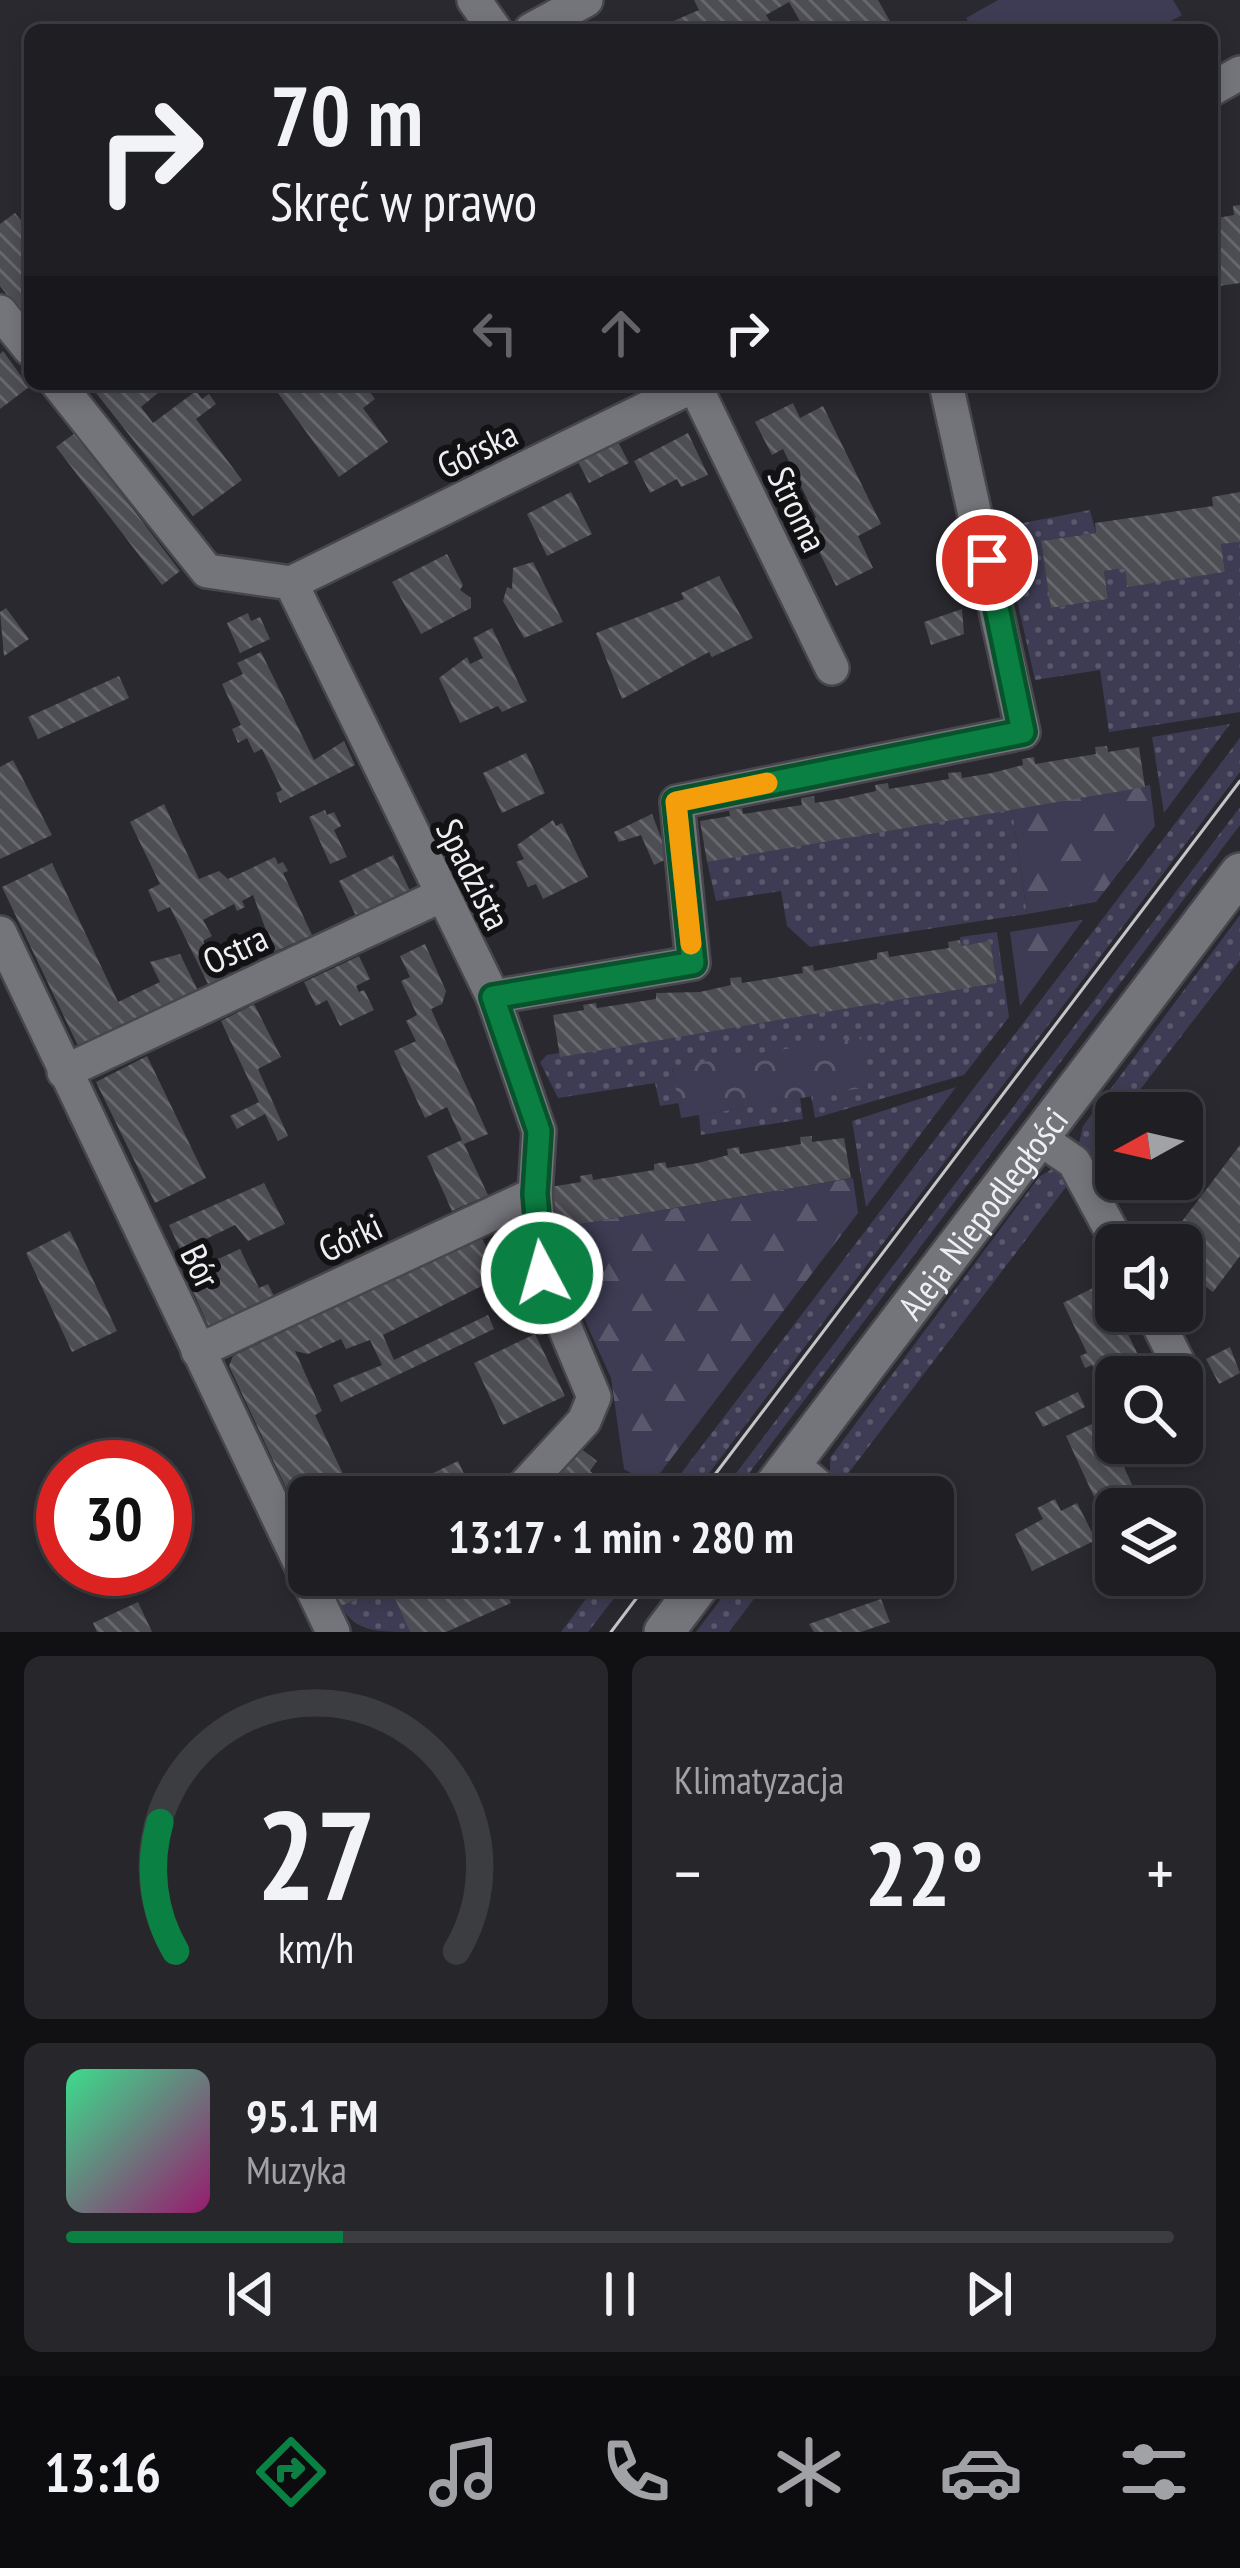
<!DOCTYPE html>
<html lang="pl">
<meta charset="utf-8">
<style>
:root{--surface:#1f1f23;--page:#27272b;--text:#f1f3f6;--muted:#a1a2a6;--line:#3c3d41;--accent:#0b8043}
body{margin:0;font-family:"PT Sans Narrow",sans-serif;background:var(--page);color:var(--text);height:100vh;display:flex;flex-direction:column;font-size:45px;white-space:nowrap}
*{box-sizing:border-box;margin:0}
p{font-size:39px;color:var(--muted)}
.icon{flex:none;width:66px;height:66px;fill:none;stroke:currentColor;stroke-width:2;stroke-linecap:round;stroke-linejoin:round}
.map{position:relative;height:1632px;overflow:hidden}
.panel{display:flex;flex-direction:column;gap:24px;padding:24px;background:#111113;flex:1}
.panel>*{flex:none}
.top-card{position:absolute;left:24px;top:24px;width:1194px;height:366px;border-radius:18px;box-shadow:0 6px 18px #0003,0 0 0 3px var(--line);background:#1f1f23;color:var(--text);overflow:hidden}
.needle{width:78px;rotate:262deg}
.fabs{position:absolute;left:1095px;top:1092px;display:grid;gap:24px}
.fabs a{display:grid;place-items:center;width:108px;height:108px;border-radius:18px;background:var(--surface);box-shadow:0 6px 18px #0003,0 0 0 3px var(--line);font-size:60px}
.speed{position:absolute;left:36px;top:1440px;display:flex;gap:24px;font-size:60px;font-weight:700;text-align:center}
.speed>*{display:grid;place-content:center;width:156px;height:156px;border-radius:50%;background:var(--surface);box-shadow:0 6px 18px #0003,0 0 0 3px var(--line);line-height:1}
.speed .limit{border:18px solid #d22;background:#fff;color:#111}
.pin{position:absolute;display:grid;place-items:center;width:102px;height:102px;color:#fff;margin:-51px;border:6px solid #fff;border-radius:50%;box-shadow:0 3px 12px #0007}
.me{position:absolute;width:132px;margin:-66px;rotate:354deg;stroke-linejoin:round;filter:drop-shadow(0 0 9px #0008)}
.turn{display:flex;align-items:center;gap:42px;height:252px;padding:0 48px;font-size:54px}
.turn .icon{width:156px;height:156px;stroke-width:2.5}
.turn b{display:block;font-size:84px;line-height:102px}
.lanes{display:flex;align-items:center;height:114px;padding:0 48px;background:#0003;justify-content:center;gap:60px;direction:ltr}
.lanes .off{opacity:.35}
.big{font-size:90px;font-weight:700;line-height:1.1}
.panel .card{flex:1;display:flex;flex-direction:column;justify-content:center;gap:18px;min-width:0;padding:0 42px;border-radius:18px;background:var(--page)}
.panel .dial{align-items:center;gap:0}
.dial svg{height:312px;overflow:visible;fill:none;stroke:var(--line);stroke-width:7;stroke-linecap:round;text-anchor:middle}
.dial text{fill:var(--text);stroke:none}
.song{display:flex;align-items:center;gap:36px}
.cover{width:144px;height:144px;border-radius:18px;background:linear-gradient(135deg,hsl(150 70% 55%),hsl(320 70% 35%))}
.played{height:12px;border-radius:6px;background:linear-gradient(90deg,var(--accent) 25%,var(--line) 25%)}
.keys{display:flex;justify-content:space-around;direction:ltr}
.heat{display:flex;justify-content:space-between;align-items:center;font-size:66px;direction:ltr}
.panel .tiles{flex:1;display:grid;gap:24px;grid-template-columns:1fr 1fr}
.card:last-child{grid-column:span 2}
.trip{position:absolute;left:288px;top:1476px;width:666px;height:120px;border-radius:18px;background:var(--surface);box-shadow:0 6px 18px #0003,0 0 0 3px var(--line);font-weight:700;line-height:120px;text-align:center}
.dock{display:flex;height:192px;justify-content:space-around;align-items:center;background:#0c0c0e;color:var(--muted)}
.dock .icon{width:84px;height:84px}
.dock .selected{color:var(--accent)}
.dock b{font-size:54px;color:var(--text)}
.map>svg:first-child{display:block}
.grass{fill:url(#grass-dots)}
.forest{fill:url(#forest-firs)}
.park{fill:url(#park-crowns)}
.pitch{fill:#3d3c54}
.building{fill:url(#building-back-hatch)}
.lines{fill:none;stroke-linecap:round;stroke-linejoin:round}
.service-casing{stroke:#47464c;stroke-width:21}
.minor-casing{stroke:#47464c;stroke-width:38}
.tertiary-casing{stroke:#47464c;stroke-width:44}
.service{stroke:#74747b;stroke-width:16}
.minor{stroke:#74747b;stroke-width:33}
.tertiary{stroke:#74747b;stroke-width:39}
.tram{stroke:#c4c4c9;stroke-width:3}
.route-casing{stroke:#07532c;stroke-width:30}
.route{stroke:#0b8043;stroke-width:21}
.slow{stroke:#f59e0b;stroke-width:21}
.labels{text-anchor:middle;dominant-baseline:central;stroke-width:12;stroke-linejoin:round;paint-order:stroke}
.street-label{font-size:36px;fill:#efeff3;stroke:#121214}
</style>
<div class="map">
<svg width="1240" height="1632" viewBox="0 0 1240 1632">
<defs>
<pattern id="grass-dots" width="8" height="8" patternUnits="userSpaceOnUse" patternTransform="scale(3)"><rect width="8" height="8" fill="#3d3c54"/><path d="M2 2h.1M6 6h.1" fill="none" stroke="#59586d" stroke-width="1.8" stroke-linecap="round"/></pattern>
<pattern id="forest-firs" width="22" height="20" patternUnits="userSpaceOnUse" patternTransform="scale(3)"><rect width="22" height="20" fill="#3d3c54"/><path d="M5 1l3.5 6h-7zM16 11l3.5 6h-7z" fill="#59586d"/></pattern>
<pattern id="park-crowns" width="20" height="18" patternUnits="userSpaceOnUse" patternTransform="scale(3)"><rect width="20" height="18" fill="#3d3c54"/><path d="M2 6a3 3 0 1 1 6 0M12 15a3 3 0 1 1 6 0" fill="none" stroke="#59586d"/></pattern>
<pattern id="building-back-hatch" width="6" height="6" patternUnits="userSpaceOnUse" patternTransform="scale(3)"><rect width="6" height="6" fill="#4d4d54"/><path d="M-1 5l2 2M0 0l6 6M5-1l2 2" fill="none" stroke="#67676d"/></pattern>
</defs>
<rect width="100%" height="100%" fill="#29292f"/>
<g class="grass">
<polygon points="1090,510 1096,533 1041,541 1052,608 1108,599 1104,571 1125,568 1127,586 1225,572 1221,544 1240,542 1240,712 1109,732 1100,670 1035,680 1003,538 1023,523"/>
<polygon points="1230,724 1164,813 1152,737"/>
<polygon points="1240,738 1240,772 691,1497 663,1497"/>
<polygon points="1240,807 1240,825 731,1497 718,1497"/>
<polygon points="1012,808 1027,914 810,947 787,926 781,891 716,901 707,862"/>
<polygon points="1240,915 1240,960 1122,1113 1116,1113 1116,1121 1086,1161 1078,1147 1083,1126"/>
<polygon points="997,932 1009,1017 964,1075 815,1118 811,1096 867,1087 672,1068 679,1103 660,1106 655,1083 558,1098 540,1062 547,1055 997,982 990,942 961,946 960,937"/>
<polygon points="956,1087 866,1207 852,1121"/>
<polygon points="800,1098 803,1119 701,1135 699,1115"/>
<polygon points="1052,1169 1072,1179 841,1483 830,1473 830,1458 1039,1177"/>
<polygon points="604,1575 632,1575 588,1632 561,1632"/>
<polygon points="739,1575 772,1575 729,1632 696,1632"/>
<path d="M 392,1585 L 410,1632 C 377,1632 355,1632 341,1606 Z"/>
</g>
<g class="forest">
<polygon points="1150,785 1155,826 1096,902 1027,914 1012,808"/>
<polygon points="1083,920 1020,1006 1010,932"/>
<polygon points="853,1178 858,1213 651,1485 624,1469 611,1378 561,1267 557,1228"/>
</g>
<polygon class="park" points="861,1037 868,1087 681,1118 672,1067"/>
<polygon class="pitch" points="998,0 1173,0 1182,15 1155,30 973,30 966,18"/>
<g class="building">
<polygon points="694,0 878,0 895,30 805,30 789,2 766,15 775,30 653,30 699,10"/>
<polygon points="1240,205 1240,283 1212,287 1212,219 1234,215 1233,206"/>
<polygon points="15,213 30,232 30,310 18,308 0,286 0,224"/>
<polygon points="3,351 29,387 0,409 0,354"/>
<polygon points="89,384 151,384 158,393 141,407 153,423 196,391 202,399 209,394 216,404 196,419 242,480 193,516"/>
<polygon points="281,384 364,384 375,399 363,408 388,442 339,477 275,389"/>
<polygon points="793,403 800,418 823,406 881,524 858,536 873,568 836,586 805,523 816,517 783,449 772,455 755,422"/>
<polygon points="75,433 180,571 162,585 56,447"/>
<polygon points="688,433 708,475 681,487 677,479 650,493 634,461"/>
<polygon points="617,440 629,463 589,483 577,460"/>
<polygon points="571,492 592,534 547,556 527,514"/>
<polygon points="1240,492 1240,542 1221,544 1225,572 1127,587 1125,568 1104,571 1108,599 1051,608 1041,541 1096,533 1095,523 1213,506 1212,497"/>
<polygon points="447,554 463,585 460,590 471,598 471,608 421,634 392,582"/>
<polygon points="533,562 563,622 524,638 503,601 507,587 512,589 513,568"/>
<polygon points="719,576 753,638 712,657 709,652 622,699 596,633 684,599 681,593"/>
<polygon points="6,608 29,639 4,656 0,612"/>
<polygon points="962,609 964,634 931,645 924,622"/>
<polygon points="248,613 251,621 260,617 270,639 240,653 227,623"/>
<polygon points="492,628 527,701 502,712 498,706 460,723 439,678 467,657 470,664 483,658 473,638"/>
<polygon points="261,652 314,760 344,741 355,765 280,803 276,793 282,790 262,749 254,753 247,738 238,743 232,729 241,725 222,684 243,674 237,663"/>
<polygon points="119,676 129,698 38,739 28,717"/>
<polygon points="1107,746 1108,752 1139,747 1145,787 707,862 700,821 730,816 729,810 742,808 743,814 802,805 801,798 814,796 815,803 845,798 876,791 875,785 888,783 889,789 949,779 948,773 961,772 962,778 992,773 1023,765 1022,759 1034,757 1035,764 1096,754 1095,747"/>
<polygon points="526,753 545,793 502,813 483,773"/>
<polygon points="13,760 52,835 0,859 0,767"/>
<polygon points="164,804 199,879 219,871 228,879 275,857 278,864 283,862 288,871 283,873 312,935 274,952 253,895 242,901 245,907 237,911 234,904 203,920 212,936 203,941 222,980 209,986 170,907 158,912 148,890 160,884 130,822"/>
<polygon points="325,810 327,815 334,812 341,826 334,830 347,857 330,864 309,817"/>
<polygon points="652,814 669,858 654,865 641,835 619,842 614,832"/>
<polygon points="553,820 556,826 562,823 588,877 543,899 536,884 528,887 516,862 524,859 517,845"/>
<polygon points="393,855 411,893 357,918 339,881"/>
<polygon points="52,863 118,1002 160,982 150,962 180,954 198,991 79,1048 2,887"/>
<polygon points="960,940 961,946 990,941 997,983 560,1057 553,1015 584,1010 583,1005 596,1003 597,1008 656,999 656,993 700,992 731,985 730,978 741,977 742,983 803,973 802,967 813,965 814,971 877,959 877,953 888,951 889,957 949,948 948,942"/>
<polygon points="425,944 446,991 442,1004 431,1009 488,1134 464,1144 488,1195 452,1211 427,1156 462,1140 447,1107 425,1118 394,1051 416,1041 406,1021 417,1015 401,981 410,977 400,956"/>
<polygon points="359,956 370,979 356,986 359,992 364,990 374,1010 340,1026 327,1000 316,1006 304,982"/>
<polygon points="254,1004 281,1057 258,1069 288,1136 278,1141 265,1114 237,1129 230,1116 259,1102 221,1021"/>
<polygon points="147,1056 206,1178 155,1203 96,1082"/>
<polygon points="812,1136 812,1142 844,1138 851,1178 557,1228 550,1187 581,1182 580,1176 592,1174 593,1180 654,1170 654,1164 665,1162 667,1168 698,1163 728,1155 727,1149 739,1147 740,1154 801,1144 800,1137"/>
<polygon points="1240,1145 1240,1256 1213,1292 1182,1269 1182,1245 1164,1245"/>
<polygon points="264,1183 285,1224 248,1241 235,1225 181,1251 169,1225"/>
<polygon points="70,1231 117,1331 72,1352 26,1253"/>
<polygon points="481,1237 502,1276 383,1335 394,1360 488,1315 494,1329 341,1402 333,1385 382,1365 370,1340 346,1349 341,1339 308,1354 295,1351 322,1411 315,1415 354,1497 309,1497 309,1537 229,1366 233,1356"/>
<polygon points="240,1249 259,1288 268,1284 275,1298 216,1328 208,1325 185,1274"/>
<polygon points="1103,1283 1141,1361 1100,1381 1092,1365 1085,1368 1080,1356 1087,1353 1063,1303"/>
<polygon points="535,1334 565,1396 503,1425 474,1363"/>
<polygon points="1230,1347 1240,1373 1219,1384 1206,1359"/>
<polygon points="1078,1392 1085,1407 1043,1427 1035,1412"/>
<polygon points="1116,1413 1116,1443 1147,1443 1119,1456 1143,1509 1116,1509 1116,1521 1107,1525 1066,1436"/>
<polygon points="576,1445 597,1461 590,1471 610,1487 602,1497 534,1497"/>
<polygon points="458,1461 469,1485 444,1497 396,1497 394,1492"/>
<polygon points="1055,1499 1061,1511 1077,1503 1096,1540 1032,1571 1015,1534 1043,1519 1037,1508"/>
<polygon points="327,1575 403,1575 405,1579 341,1606"/>
<polygon points="441,1575 498,1575 511,1603 446,1632 410,1632 394,1596"/>
<polygon points="881,1599 890,1622 861,1632 814,1632 809,1624"/>
<polygon points="138,1602 152,1632 97,1632 93,1623"/>
</g>
<g class="lines">
<g class="service-casing">
<polyline id="service" points="797,1457 844,1497"/>
</g>
<g class="minor-casing">
<g id="minor">
<polyline points="474,0 495,30"/>
<polyline points="531,30 586,0"/>
<polyline points="1212,89 1240,73"/>
<polyline points="0,312 30,349"/>
<polyline points="58,384 207,571 291,583 493,997 539,1131 535,1194 542,1273 594,1397 584,1421 514,1497"/>
<polyline points="694,384 832,668"/>
<polyline points="291,583 697,384"/>
<polyline points="0,933 333,1632"/>
<polyline points="493,997 693,963 677,802 1023,732 946,384"/>
<polyline points="64,1072 440,896"/>
<polyline points="1039,1138 1074,1162 1119,1245"/>
<polyline points="1152,1311 1179,1365"/>
<polyline points="198,1351 535,1194"/>
</g>
</g>
<g class="tertiary-casing">
<g id="tertiary">
<path id="s1" d="M 766,1497 L 1240,873"/>
<polyline points="664,1632 707,1575"/>
</g>
</g>
<use href="#service" class="service"/>
<use href="#minor" class="minor"/>
<use href="#tertiary" class="tertiary"/>
<g class="tram">
<polyline points="698,1497 1240,781"/>
<polyline points="611,1632 654,1575"/>
</g>
</g>
<g class="lines">
<g class="route-casing">
<polyline id="route" points="542,1273 535,1194 539,1131 493,997 693,963 676,802 1023,732 987,560"/>
</g>
<use href="#route" class="route"/>
<polyline class="slow" points="691,944 676,802 767,783"/>
</g>
<g class="labels">
<g class="street-label">
<text transform="translate(477 449) rotate(-26)">Górska</text>
<text transform="translate(798 509) rotate(64)">Stroma</text>
<text transform="translate(474 874) rotate(63)">Spadzista</text>
<text transform="translate(235 949) rotate(-25)">Ostra</text>
<text stroke="none"><textPath href="#s1" startOffset="357">Aleja Niepodległości</textPath></text>
<text transform="translate(350 1237) rotate(-25)">Górki</text>
<text transform="translate(201 1266) rotate(64)">Bór</text>
</g>
</g>
</svg>
<div class="fabs">
<a><svg class="needle" viewBox="-14 -14 28 28"><path d="M0-13l5 13h-10z" fill="#e53935"/><path d="M0 13l5-13h-10z" fill="#a1a2a6"/></svg></a>
<a><svg class="icon" aria-label="sound" viewBox="0 0 24 24"><path d="M4 9h4l5-4v14l-5-4H4zM17 9q2 3 0 6"/></svg></a>
<a><svg class="icon" aria-label="search" viewBox="0 0 24 24"><circle cx="10" cy="10" r="6"/><path d="M15 15l6 6"/></svg></a>
<a><svg class="icon" aria-label="layers" viewBox="0 0 24 24"><path d="M12 4l9 5-9 5-9-5zM3 14l9 5 9-5"/></svg></a>
</div>
<div class="speed"><div class="limit">30</div></div>
<div class="pin" style="left:987px;top:560px;background:#d93025"><svg class="icon" aria-label="arrive" viewBox="0 0 24 24"><path d="M6 21V4h12l-3 4 3 4H6"/></svg></div>
<svg class="me" style="left:542px;top:1273px" viewBox="-20 -20 40 40"><circle r="17" fill="#0b8043" stroke="#fff" stroke-width="3"/><path d="M0-11L8 9 0 5-8 9z" fill="#fff"/></svg>
<div class="trip">13:17 · 1 min · 280 m</div>
<div class="top-card">
<div class="turn"><svg class="icon" aria-label="right" viewBox="0 0 24 24"><path d="M7 20v-9h11M14 6l5 5-5 5"/></svg><div><b>70 m</b>Skręć w prawo</div></div>
<div class="lanes"><svg class="icon off" aria-label="left" viewBox="0 0 24 24"><path d="M17 20v-9H6M10 6l-5 5 5 5"/></svg><svg class="icon off" aria-label="ahead" viewBox="0 0 24 24"><path d="M12 20V5M6 11l6-6 6 6"/></svg><svg class="icon" aria-label="right" viewBox="0 0 24 24"><path d="M7 20v-9h11M14 6l5 5-5 5"/></svg></div>
</div>
</div>
<section class="panel">
<div class="tiles">
<div class="card dial"><svg viewBox="0 0 100 80">
<path d="M14 69A42 42 0 1 1 86 69"/>
<path d="M14 69A42 42 0 0 1 10 36" stroke="#0b8043"/>
<text x="50" y="56" font-size="32" font-weight="700">27</text>
<text x="50" y="72" font-size="11">km/h</text>
</svg></div>
<div class="card"><p>Klimatyzacja</p>
<div class="heat"><a>−</a><b class="big">22°</b><a>+</a></div>
</div>
<div class="card">
<div class="song"><i class="cover"></i><div><b>95.1 FM</b><p>Muzyka</p></div></div>
<div class="played"></div>
<div class="keys"><svg class="icon" aria-label="previous" viewBox="0 0 24 24"><path d="M18 5L8 12l10 7zM5 5v14"/></svg><svg class="icon" aria-label="pause" viewBox="0 0 24 24"><path d="M8 5v14M16 5v14"/></svg><svg class="icon" aria-label="next" viewBox="0 0 24 24"><path d="M6 5l10 7-10 7zM19 5v14"/></svg></div>
</div>
</div>
</section>
<nav class="dock">
<b>13:16</b>
<svg class="icon selected" aria-label="directions" viewBox="0 0 24 24"><path d="M12 3l9 9-9 9-9-9zM9 14v-3h6M13 9l2 2-2 2"/></svg>
<svg class="icon" aria-label="music" viewBox="0 0 24 24"><path d="M9 18V5l10-2v13"/><circle cx="6" cy="18" r="3"/><circle cx="16" cy="16" r="3"/></svg>
<svg class="icon" aria-label="phone" viewBox="0 0 24 24"><path d="M5 4h4l2 5-3 2q2 4 5 5l2-3 5 2v4C11 20 4 13 5 4z"/></svg>
<svg class="icon" aria-label="climate" viewBox="0 0 24 24"><path d="M12 3v18M4 7l16 10M4 17L20 7"/></svg>
<svg class="icon" aria-label="car" viewBox="0 0 24 24"><path d="M5 17H2v-5l4-1 3-4h7l3 4 3 1v5h-3M9 17h6M6 11h13"/><circle cx="7" cy="17" r="2"/><circle cx="17" cy="17" r="2"/></svg>
<svg class="icon" aria-label="filters" viewBox="0 0 24 24"><path d="M4 7h16M4 17h16"/><circle cx="9" cy="7" r="2"/><circle cx="15" cy="17" r="2"/></svg>
</nav>
